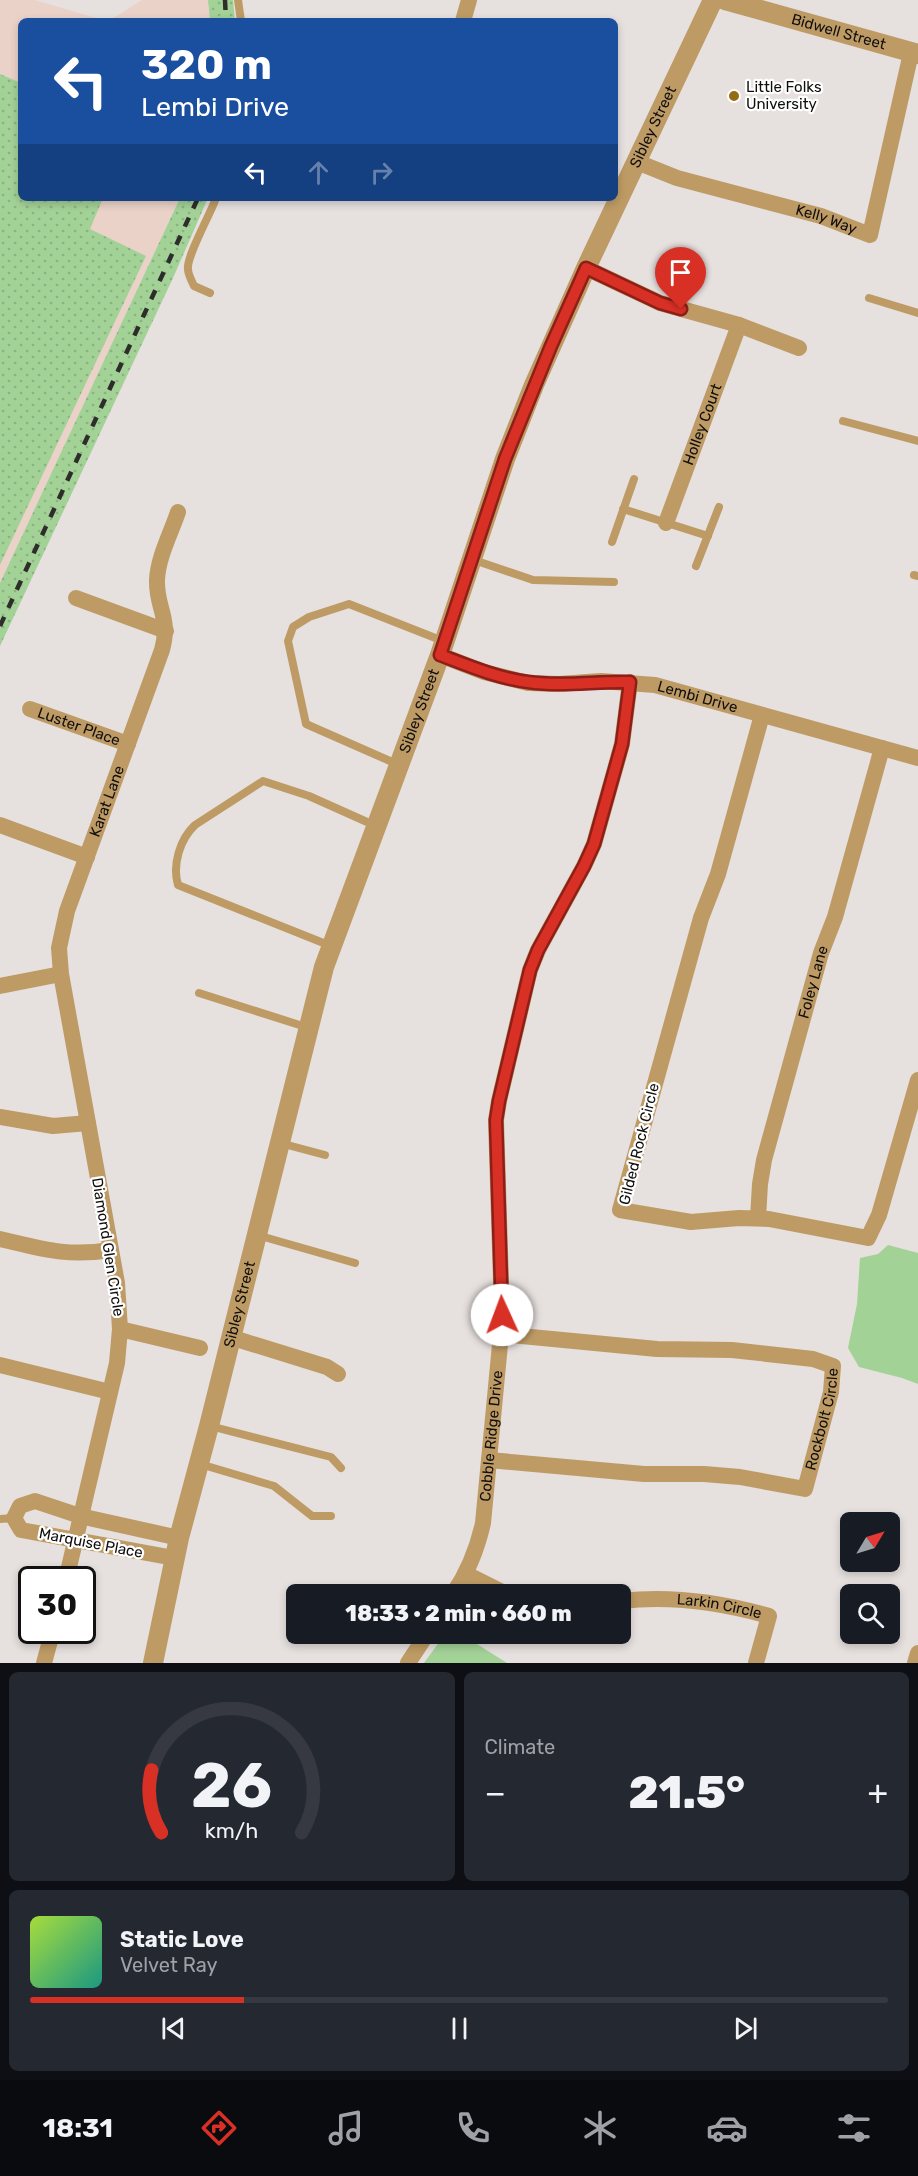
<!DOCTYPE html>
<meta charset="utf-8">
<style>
:root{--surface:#171b24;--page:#242831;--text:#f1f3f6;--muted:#9ea1a6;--line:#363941;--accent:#d93025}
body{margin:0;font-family:Rubik,sans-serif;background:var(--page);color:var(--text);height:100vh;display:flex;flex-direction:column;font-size:22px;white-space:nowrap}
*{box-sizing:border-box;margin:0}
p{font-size:20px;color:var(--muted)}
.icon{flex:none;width:33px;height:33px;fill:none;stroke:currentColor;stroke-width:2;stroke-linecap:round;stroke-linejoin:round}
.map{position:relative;height:1663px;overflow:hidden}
.side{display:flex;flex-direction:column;gap:9px;padding:9px;background:#0d0f14;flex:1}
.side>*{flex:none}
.top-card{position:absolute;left:18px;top:18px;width:600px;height:183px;border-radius:9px;box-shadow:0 3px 9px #0003;background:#1a4fa0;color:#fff;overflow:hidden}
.needle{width:39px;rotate:52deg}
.buttons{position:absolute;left:840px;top:1512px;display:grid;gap:12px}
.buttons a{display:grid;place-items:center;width:60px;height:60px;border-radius:9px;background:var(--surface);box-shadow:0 3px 9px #0003;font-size:30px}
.speed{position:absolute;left:18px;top:1566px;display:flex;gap:12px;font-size:30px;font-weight:700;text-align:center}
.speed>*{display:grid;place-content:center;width:78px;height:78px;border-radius:50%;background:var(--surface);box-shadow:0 3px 9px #0003;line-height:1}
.speed .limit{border:3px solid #111;border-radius:9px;background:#fff;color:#111}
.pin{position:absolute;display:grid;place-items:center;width:51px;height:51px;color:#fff;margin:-62px -26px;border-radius:50% 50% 50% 0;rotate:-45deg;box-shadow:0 0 6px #0007}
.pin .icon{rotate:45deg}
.me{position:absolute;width:66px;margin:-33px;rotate:358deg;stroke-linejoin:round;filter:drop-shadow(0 0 4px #0008)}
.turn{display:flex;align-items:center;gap:21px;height:126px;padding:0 24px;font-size:27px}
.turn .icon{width:78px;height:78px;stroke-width:2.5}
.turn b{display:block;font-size:42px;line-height:51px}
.lanes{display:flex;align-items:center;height:57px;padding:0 24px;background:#0003;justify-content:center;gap:30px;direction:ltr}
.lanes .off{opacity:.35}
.big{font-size:45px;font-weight:800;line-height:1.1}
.side .tile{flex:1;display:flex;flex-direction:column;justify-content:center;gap:9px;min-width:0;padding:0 21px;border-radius:9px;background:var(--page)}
.side .dial{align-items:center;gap:0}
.dial svg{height:156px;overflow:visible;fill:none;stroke:var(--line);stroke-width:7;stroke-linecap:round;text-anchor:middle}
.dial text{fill:var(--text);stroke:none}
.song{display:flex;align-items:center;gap:18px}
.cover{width:72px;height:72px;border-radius:9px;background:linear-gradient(135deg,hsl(80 70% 55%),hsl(170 70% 35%))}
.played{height:6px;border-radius:3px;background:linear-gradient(90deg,var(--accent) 25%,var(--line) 25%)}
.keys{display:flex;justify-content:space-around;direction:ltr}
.heat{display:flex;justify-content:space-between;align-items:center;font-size:33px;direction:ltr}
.side .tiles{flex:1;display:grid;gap:9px;grid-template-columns:1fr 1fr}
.tile:last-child{grid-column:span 2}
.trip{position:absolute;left:286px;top:1584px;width:345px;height:60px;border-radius:9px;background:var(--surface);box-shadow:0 3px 9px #0003;font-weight:800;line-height:60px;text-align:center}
.tab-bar{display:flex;height:96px;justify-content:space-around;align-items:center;background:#090b0e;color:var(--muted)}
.tab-bar .icon{width:42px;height:42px}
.tab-bar .active{color:var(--accent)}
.tab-bar b{font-size:27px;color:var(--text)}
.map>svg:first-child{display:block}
.commercial{fill:#ead2c9}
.grass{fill:url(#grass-dots)}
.park{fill:#a3d297}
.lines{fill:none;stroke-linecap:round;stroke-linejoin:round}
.service{stroke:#be9b65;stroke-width:8}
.minor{stroke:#be9b65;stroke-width:16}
.tertiary{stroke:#be9b65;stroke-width:20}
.rail{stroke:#2f2d2c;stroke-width:4.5;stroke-dasharray:10 10;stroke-linecap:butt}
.route-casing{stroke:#8d1f18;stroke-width:15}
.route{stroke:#d93025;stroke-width:10}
.poi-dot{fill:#936c14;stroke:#fff;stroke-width:2}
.labels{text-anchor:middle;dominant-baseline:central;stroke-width:4.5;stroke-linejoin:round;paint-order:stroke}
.street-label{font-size:15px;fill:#100f0e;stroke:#fff}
.poi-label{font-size:15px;fill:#100f0e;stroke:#fff;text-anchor:start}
</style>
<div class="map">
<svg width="918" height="1663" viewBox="0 0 918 1663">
<defs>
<pattern id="grass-dots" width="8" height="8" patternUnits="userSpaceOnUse" patternTransform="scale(1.5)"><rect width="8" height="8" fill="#a3d297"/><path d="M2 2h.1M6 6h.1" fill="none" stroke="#8bb381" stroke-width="1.8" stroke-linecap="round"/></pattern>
</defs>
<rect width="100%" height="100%" fill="#e6e0de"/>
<g class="commercial">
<polygon points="0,0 35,0 106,21 21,21 21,198 180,198 0,583"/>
<polygon points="142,0 208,0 210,21 109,21"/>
</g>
<g class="grass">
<polygon points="208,0 233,0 235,21 210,21"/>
<polygon points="0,74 21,83 21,198 103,198 90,229 146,256 0,565"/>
<polygon points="180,198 208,198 173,278 0,646 0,583"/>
</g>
<g class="park">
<polygon points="888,1245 918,1253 918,1384 902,1378 859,1367 848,1348 857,1304 860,1258 878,1254"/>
<polygon points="445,1634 461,1634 507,1663 424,1663"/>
</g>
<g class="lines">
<g class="service">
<polyline points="238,0 241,21"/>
<path d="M 210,293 L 194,286 C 192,281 188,275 188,269 C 186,257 211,213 216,198"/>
<polyline points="869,298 918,313"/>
<polyline points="843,421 918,441"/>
<polyline points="623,509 708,536"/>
<polyline points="612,542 634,479"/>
<polyline points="471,559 533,580 614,582"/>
<polyline points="696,566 719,507"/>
<polyline points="914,575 918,576"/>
<polyline points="399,765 306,724 288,641 293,627 309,617 349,604 443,641"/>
<path d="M 331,946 L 178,885 C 172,865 180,839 195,825 L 263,781 L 309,796 L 376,826"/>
<polyline points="199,993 309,1028"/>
<polyline points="280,1143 325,1155"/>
<polyline points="257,1235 355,1263"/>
<polyline points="210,1426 331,1457 341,1468"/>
<polyline points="200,1464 274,1486 312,1516 331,1516"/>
<polyline points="0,1519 14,1518"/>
</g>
<g class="minor">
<polyline points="463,21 469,0"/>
<path id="s1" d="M 637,162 L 677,178 L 821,216 L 870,235 L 911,53"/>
<polyline points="586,268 660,303 739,325 799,348"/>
<path id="s2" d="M 666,523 L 739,325"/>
<polyline points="76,598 166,631"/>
<path id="s3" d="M 440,655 L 484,672 L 528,683 L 559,684 L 601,681 L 655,685 L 918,758"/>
<path id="s4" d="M 30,709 L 128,744"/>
<polyline points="762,715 718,874 701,918 620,1210 691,1222 739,1218 769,1219 868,1238 879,1215 918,1080"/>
<polyline points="0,825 87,857"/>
<polyline points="0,986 61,974"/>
<polyline points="0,1117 53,1126 88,1123"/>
<path id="s5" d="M 758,1218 L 760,1184 L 764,1160 L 821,953 L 835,917 L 882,748"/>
<path d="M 0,1239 C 43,1249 66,1257 111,1250"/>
<polyline points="120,1329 200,1348"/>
<polyline points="230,1337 327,1367 338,1374"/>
<polyline points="0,1365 110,1392"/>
<path id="s6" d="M 489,1460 L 644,1474 L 704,1474 L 740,1477 L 805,1489 L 831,1392 L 833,1366 L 813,1359 L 732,1350 L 657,1349 L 501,1334"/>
<polyline points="174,1558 21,1530 14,1518 20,1506 35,1501 80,1516 179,1538"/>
<polyline points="466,1574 506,1594"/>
<path id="s7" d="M 66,1580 L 117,1363 L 120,1329 L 117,1283 L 61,974 L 59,948 L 67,911 L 162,650 C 171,617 156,608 157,580 C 158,557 171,533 178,512"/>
<path id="s8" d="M 453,1594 C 468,1572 477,1550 483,1523 L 501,1334 L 502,1315 L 496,1120 L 499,1101 L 530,970 L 538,950 L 584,866 L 594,844 L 622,744 L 630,682"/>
<path id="s9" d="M 621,1601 C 672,1595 720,1602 769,1616 L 756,1663"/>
<polyline points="44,1663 53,1630"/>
<polyline points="408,1663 427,1634"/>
<polyline points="915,1663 918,1653"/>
</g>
<g class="tertiary">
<path id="s10" d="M 725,0 L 918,54"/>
<path id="s11" d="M 153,1663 L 179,1538 L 209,1426 L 324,967 L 440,655 L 505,459 L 534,385 L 586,268 L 713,0"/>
</g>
<g class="rail">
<polyline points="225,0 226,21"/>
<polyline points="0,626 198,198"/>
</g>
</g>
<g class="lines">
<g class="route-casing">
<path id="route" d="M 502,1315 L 496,1120 L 499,1101 L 530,970 L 538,950 L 584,866 L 594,844 L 622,744 L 630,682 C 596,681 562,687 528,682 C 497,678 469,666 440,655 L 505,459 L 551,346 L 586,268 L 660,303 L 681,309"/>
</g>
<use href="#route" class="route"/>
</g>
<circle class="poi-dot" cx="734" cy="96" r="6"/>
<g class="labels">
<g class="street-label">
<text stroke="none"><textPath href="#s10" startOffset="118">Bidwell Street</textPath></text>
<text stroke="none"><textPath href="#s11" startOffset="1620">Sibley Street</textPath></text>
<text stroke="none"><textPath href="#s1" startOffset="198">Kelly Way</textPath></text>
<text stroke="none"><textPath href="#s2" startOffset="105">Holley Court</textPath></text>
<text stroke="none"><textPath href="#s3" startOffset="264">Lembi Drive</textPath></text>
<text stroke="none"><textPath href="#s11" startOffset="990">Sibley Street</textPath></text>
<text stroke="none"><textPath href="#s4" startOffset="52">Luster Place</textPath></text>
<text stroke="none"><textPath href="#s7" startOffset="798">Karat Lane</textPath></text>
<text stroke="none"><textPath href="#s5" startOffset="243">Foley Lane</textPath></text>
<text transform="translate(639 1144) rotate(-76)">Gilded Rock Circle</text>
<text transform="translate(108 1247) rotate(81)">Diamond Glen Circle</text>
<text stroke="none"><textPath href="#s11" startOffset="369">Sibley Street</textPath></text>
<text stroke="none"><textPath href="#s6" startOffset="390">Rockbolt Circle</textPath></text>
<text stroke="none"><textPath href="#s8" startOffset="165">Cobble Ridge Drive</textPath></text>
<text transform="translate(91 1543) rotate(11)">Marquise Place</text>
<text stroke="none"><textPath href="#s9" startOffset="99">Larkin Circle</textPath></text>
</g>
<g class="poi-label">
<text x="746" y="87">Little Folks<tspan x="746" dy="17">University</tspan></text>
</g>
</g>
</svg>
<div class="buttons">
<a><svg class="needle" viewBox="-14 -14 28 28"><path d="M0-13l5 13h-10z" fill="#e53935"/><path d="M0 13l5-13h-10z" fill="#9ea1a6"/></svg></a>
<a><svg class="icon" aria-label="search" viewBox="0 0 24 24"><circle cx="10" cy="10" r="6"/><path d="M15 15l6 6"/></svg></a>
</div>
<div class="speed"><div class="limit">30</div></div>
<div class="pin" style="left:681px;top:309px;background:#d93025"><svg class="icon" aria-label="arrive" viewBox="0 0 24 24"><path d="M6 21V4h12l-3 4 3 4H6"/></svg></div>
<svg class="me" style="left:502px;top:1315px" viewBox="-20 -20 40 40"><circle r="19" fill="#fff"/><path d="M0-13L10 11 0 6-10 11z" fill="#d93025"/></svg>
<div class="trip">18:33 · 2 min · 660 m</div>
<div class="top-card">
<div class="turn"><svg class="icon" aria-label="left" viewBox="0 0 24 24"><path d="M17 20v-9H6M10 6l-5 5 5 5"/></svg><div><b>320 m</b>Lembi Drive</div></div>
<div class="lanes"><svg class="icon" aria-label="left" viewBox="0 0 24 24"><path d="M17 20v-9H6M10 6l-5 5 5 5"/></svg><svg class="icon off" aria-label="ahead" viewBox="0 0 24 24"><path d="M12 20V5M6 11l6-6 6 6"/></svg><svg class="icon off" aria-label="right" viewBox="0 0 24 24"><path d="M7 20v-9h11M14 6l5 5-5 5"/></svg></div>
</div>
</div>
<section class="side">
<div class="tiles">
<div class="tile dial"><svg viewBox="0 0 100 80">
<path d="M14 69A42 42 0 1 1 86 69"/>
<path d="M14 69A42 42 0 0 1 9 37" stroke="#d93025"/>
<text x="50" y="56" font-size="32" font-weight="700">26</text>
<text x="50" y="72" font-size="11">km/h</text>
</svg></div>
<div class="tile"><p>Climate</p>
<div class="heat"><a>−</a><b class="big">21.5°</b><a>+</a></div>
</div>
<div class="tile">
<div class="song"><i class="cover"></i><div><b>Static Love</b><p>Velvet Ray</p></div></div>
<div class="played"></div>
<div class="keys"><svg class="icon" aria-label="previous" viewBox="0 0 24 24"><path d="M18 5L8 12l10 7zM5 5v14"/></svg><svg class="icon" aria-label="pause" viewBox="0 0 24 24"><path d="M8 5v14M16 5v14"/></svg><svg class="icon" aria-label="next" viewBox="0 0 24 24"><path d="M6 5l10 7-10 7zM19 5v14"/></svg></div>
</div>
</div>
</section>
<nav class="tab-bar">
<b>18:31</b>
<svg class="icon active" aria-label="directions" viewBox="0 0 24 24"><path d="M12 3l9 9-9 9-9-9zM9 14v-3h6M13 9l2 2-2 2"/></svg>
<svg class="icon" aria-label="music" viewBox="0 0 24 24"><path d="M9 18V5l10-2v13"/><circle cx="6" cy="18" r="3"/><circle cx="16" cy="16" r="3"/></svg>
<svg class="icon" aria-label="phone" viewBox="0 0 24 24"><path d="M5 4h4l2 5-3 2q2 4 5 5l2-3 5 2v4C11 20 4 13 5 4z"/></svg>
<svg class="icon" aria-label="climate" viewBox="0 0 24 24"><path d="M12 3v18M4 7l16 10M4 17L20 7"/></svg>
<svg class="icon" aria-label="car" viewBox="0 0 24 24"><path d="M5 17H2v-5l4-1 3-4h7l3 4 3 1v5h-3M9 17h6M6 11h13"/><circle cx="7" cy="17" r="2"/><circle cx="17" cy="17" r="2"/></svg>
<svg class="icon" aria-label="filters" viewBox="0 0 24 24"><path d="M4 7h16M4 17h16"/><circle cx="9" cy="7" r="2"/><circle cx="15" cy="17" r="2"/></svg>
</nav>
